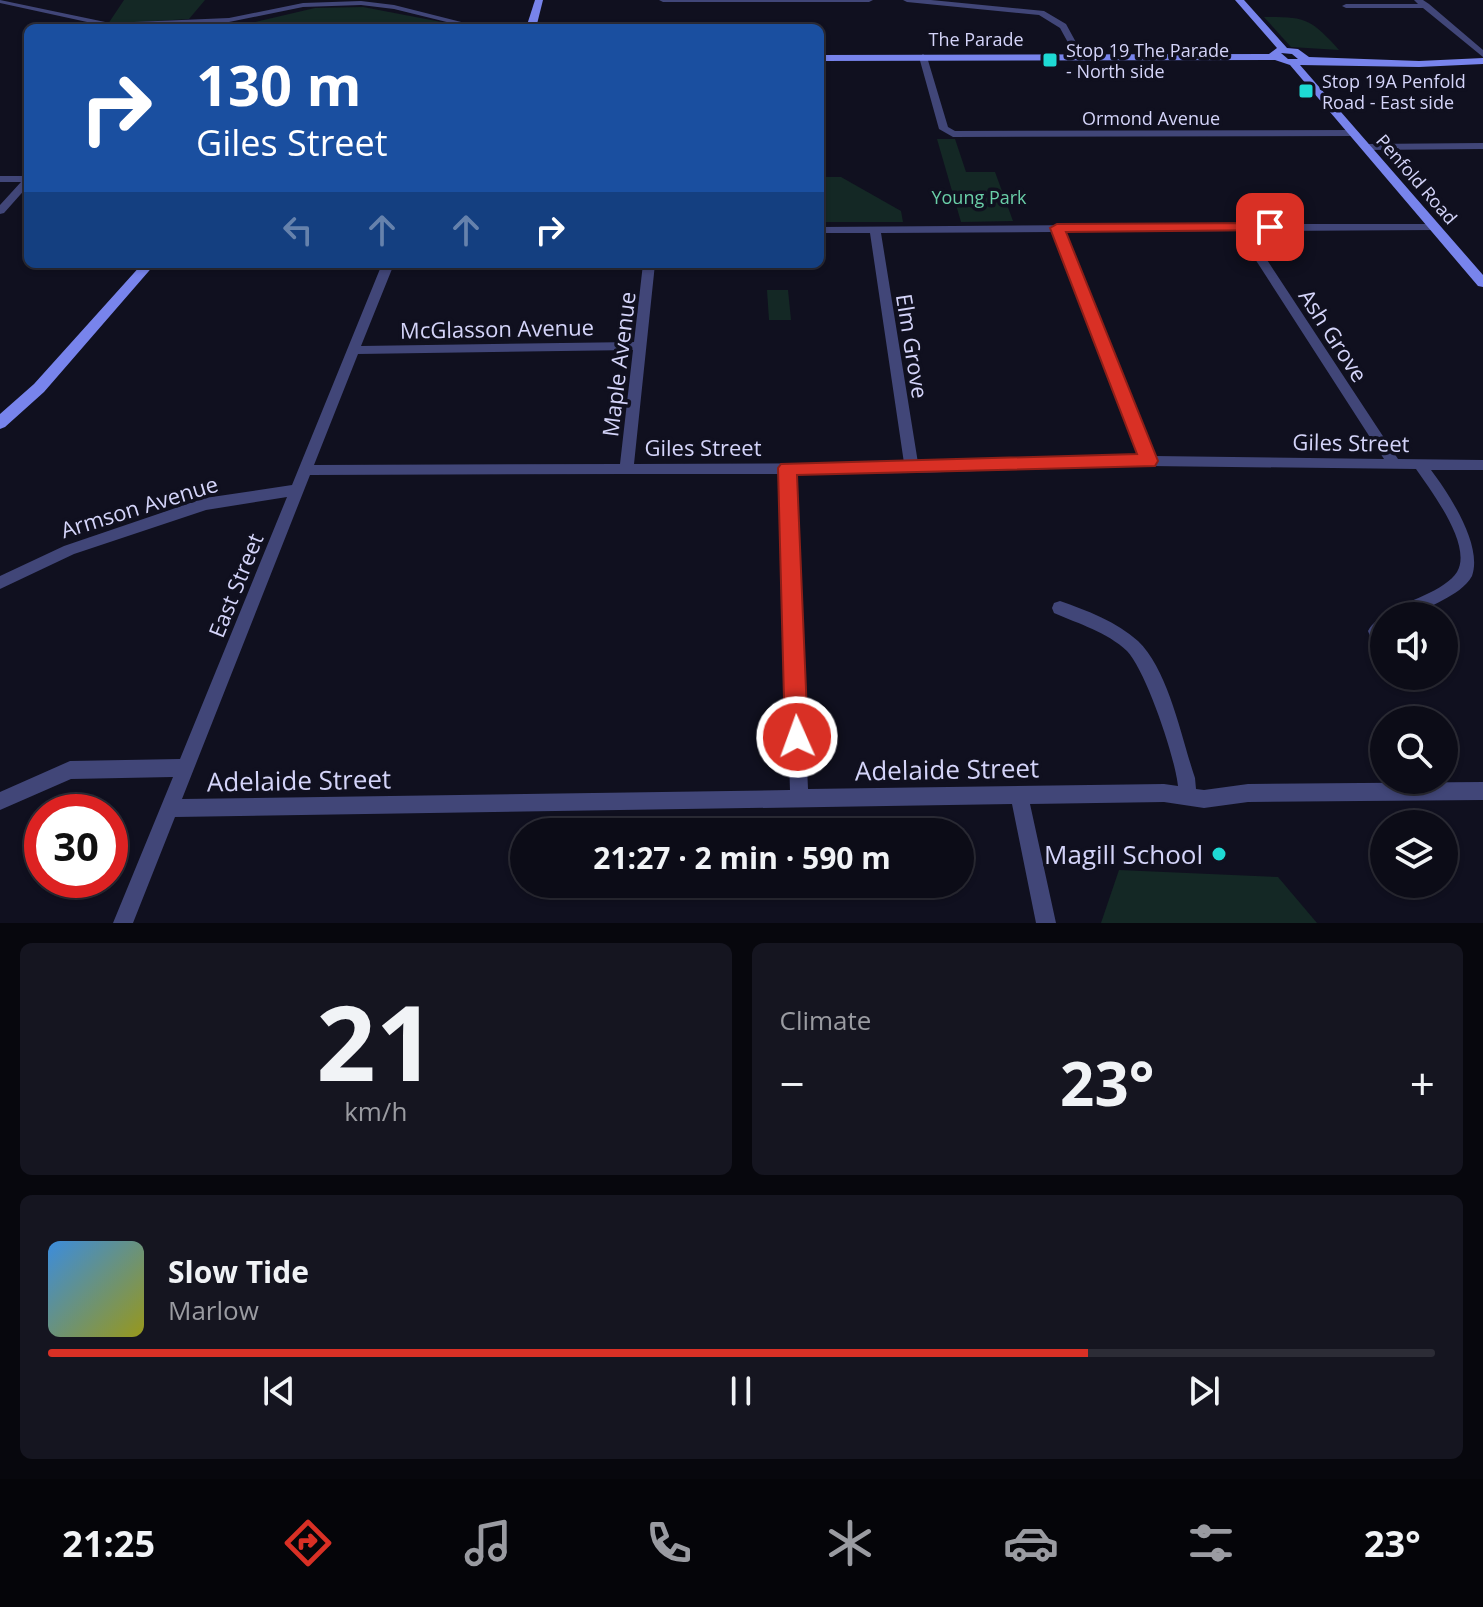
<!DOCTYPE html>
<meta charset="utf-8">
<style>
:root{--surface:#0c0c17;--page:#151520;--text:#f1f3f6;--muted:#9a9ba1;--line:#2c2c36;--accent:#d93025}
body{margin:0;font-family:"Open Sans",sans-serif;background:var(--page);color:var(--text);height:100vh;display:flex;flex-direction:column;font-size:30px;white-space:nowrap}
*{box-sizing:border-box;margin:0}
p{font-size:26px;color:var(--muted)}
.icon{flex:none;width:44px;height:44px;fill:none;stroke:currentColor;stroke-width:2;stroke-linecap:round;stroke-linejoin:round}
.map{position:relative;height:923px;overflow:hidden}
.panel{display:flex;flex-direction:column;gap:20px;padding:20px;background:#07070d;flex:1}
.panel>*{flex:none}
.top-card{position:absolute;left:24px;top:24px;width:800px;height:244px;border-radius:12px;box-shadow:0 2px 6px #0004,0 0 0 2px var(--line);background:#1a4fa0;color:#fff;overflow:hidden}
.tools{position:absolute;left:1370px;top:602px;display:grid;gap:16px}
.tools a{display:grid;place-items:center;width:88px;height:88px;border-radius:50%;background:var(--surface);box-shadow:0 2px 6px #0004,0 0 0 2px var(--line);font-size:40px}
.speed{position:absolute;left:24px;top:794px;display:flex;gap:16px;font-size:40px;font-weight:700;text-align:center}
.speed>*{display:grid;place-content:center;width:104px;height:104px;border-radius:50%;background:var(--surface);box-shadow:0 2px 6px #0004,0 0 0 2px var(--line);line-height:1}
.speed .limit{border:12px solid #d22;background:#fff;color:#111}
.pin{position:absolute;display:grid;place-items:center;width:68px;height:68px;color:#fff;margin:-34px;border-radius:16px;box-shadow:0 4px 12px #0006}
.me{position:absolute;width:88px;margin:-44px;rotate:358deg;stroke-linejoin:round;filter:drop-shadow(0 0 6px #0008)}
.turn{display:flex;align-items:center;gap:28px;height:168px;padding:0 40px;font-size:36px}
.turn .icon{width:104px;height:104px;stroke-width:2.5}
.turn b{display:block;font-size:56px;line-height:68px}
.lanes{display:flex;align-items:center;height:76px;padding:0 40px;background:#0003;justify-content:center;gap:40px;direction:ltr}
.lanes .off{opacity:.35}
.big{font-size:60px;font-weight:700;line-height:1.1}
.panel .widget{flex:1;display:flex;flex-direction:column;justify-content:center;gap:12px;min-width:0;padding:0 28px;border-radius:12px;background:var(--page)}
.panel .dial{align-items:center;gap:0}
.dial b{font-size:104px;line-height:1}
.song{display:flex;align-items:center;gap:24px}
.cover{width:96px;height:96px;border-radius:12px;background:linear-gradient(135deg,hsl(210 70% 55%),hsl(60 70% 35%))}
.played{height:8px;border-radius:4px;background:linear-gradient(90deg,var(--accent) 75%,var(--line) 75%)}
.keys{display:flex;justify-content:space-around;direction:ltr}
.heat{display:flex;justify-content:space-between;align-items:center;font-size:44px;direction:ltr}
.panel .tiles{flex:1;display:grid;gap:20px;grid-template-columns:1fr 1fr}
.widget:last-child{grid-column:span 2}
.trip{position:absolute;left:510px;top:818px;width:464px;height:80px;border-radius:40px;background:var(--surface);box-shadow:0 2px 6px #0004,0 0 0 2px var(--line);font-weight:700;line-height:80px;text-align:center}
.tabs{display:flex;height:128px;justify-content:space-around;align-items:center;background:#050509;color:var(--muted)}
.tabs .icon{width:56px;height:56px}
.tabs .active{color:var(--accent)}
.tabs b{font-size:36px;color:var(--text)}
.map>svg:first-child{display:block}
.green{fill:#142825}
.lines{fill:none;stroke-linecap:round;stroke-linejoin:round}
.street{fill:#414678;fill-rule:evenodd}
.secondary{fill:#7884ec;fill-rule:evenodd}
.route{fill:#d93025;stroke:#8d1f18;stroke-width:2}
.poi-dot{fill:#1edad4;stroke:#10101f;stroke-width:3}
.labels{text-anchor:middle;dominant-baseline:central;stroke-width:7;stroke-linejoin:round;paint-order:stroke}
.far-street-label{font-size:18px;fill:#d4d4f9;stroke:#10101f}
.far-poi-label{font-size:18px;fill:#d4d4f9;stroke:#10101f;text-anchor:start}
.far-park-label{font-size:18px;fill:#6acfa8;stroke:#10101f}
.street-label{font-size:22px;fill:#d4d4f9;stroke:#10101f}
.near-street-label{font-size:26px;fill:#d4d4f9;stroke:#10101f}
.near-poi-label{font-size:26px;fill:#d4d4f9;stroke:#10101f;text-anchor:end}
</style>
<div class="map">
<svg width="1483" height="923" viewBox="0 0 1483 923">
<rect width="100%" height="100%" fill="#10101f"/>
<g class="green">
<polygon points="124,0 205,0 189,19 108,24"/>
<polygon points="363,7 473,28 182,28 185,25 251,23 315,8"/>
<path d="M 1264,17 C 1306,17 1310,18 1339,50 L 1291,47 Z"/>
<polygon points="937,139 955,139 966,172 995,172 1013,221 961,222"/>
<polygon points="820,177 841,177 901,211 903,222 820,222"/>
<polygon points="767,290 788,290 791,320 769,320"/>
<polygon points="1119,870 1278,877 1317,923 1101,923"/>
</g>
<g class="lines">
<g class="street">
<polygon points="0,0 110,23 229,18 303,3 361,1 394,5 485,28 471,28 394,9 361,5 303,7 229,22 110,27 0,3"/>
<polygon points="659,0 873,0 869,2 663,2"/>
<polygon points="903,0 931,0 1044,11 1066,24 1084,57 1077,59 1060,28 1039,15 907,2"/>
<polygon points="1414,0 1423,0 1429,4 1483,50 1483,57 1423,8 1346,8 1342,6 1346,4 1418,4"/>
<polygon points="923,54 927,57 948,127 955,131 1354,130 1359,133 1354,136 953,137 939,129 919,57"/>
<polygon points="1483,143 1483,149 1366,150 1361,147 1366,144"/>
<polygon points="0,176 28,176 28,186 4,213 0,214 0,205 21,182 0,182"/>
<path d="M 1240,224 L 1435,224 L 1440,227 L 1435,230 L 1248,231 L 1398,459 L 1483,460 L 1483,470 L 1431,470 C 1449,494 1483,545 1472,576 C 1466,587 1454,594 1443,600 C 1420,612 1410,616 1384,616 L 1384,634 L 1376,638 L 1370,636 L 1368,631 C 1372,622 1382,619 1385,611 C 1405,603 1446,590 1457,572 C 1473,545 1431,491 1416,469 L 1149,466 L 912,473 L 794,474 L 808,789 L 1164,784 L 1178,786 C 1175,757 1146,671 1127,651 C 1107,632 1079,624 1054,613 L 1052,608 L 1054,603 L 1060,601 C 1086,610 1117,622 1138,641 C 1169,671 1181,737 1195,778 L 1196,789 L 1204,790 L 1248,784 L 1483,782 L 1483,800 L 1248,802 L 1204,808 L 1164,802 L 1030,804 L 1056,923 L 1036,923 L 1012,804 L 175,817 L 133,923 L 113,923 L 173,777 L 71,779 L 0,810 L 0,792 L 70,761 L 180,759 L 287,497 L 206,510 L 74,554 L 0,589 L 0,576 L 64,546 L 205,498 L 292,485 L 382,264 L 394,264 L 361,346 L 634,342 L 643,264 L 655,264 L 634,464 L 904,463 L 870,233 L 820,233 L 820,227 ZM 1237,231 L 1384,459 L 1154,456 L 1064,232 ZM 1053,232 L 1140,456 L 918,463 L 881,233 ZM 633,350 L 620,464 L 314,465 L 358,354 ZM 626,474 L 780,474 L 790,790 L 182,799 L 310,475 Z"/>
</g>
<g class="secondary">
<polygon points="535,0 543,0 536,28 526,28"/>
<path d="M 1235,0 L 1244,0 L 1287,48 L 1298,49 L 1309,57 L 1419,61 L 1483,58 L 1483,64 L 1419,67 L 1300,65 L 1483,275 L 1483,287 L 1478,286 L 1290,65 L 1275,60 L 820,61 L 820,55 L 1269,54 L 1277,48 ZM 1281,53 L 1292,54 L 1298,59 L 1288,59 Z"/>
<polygon points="142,264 155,264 44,392 5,427 0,429 0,414 34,384"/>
</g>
</g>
<polygon class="route" points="1270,223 1277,227 1275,230 1066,232 1158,461 1155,466 797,475 808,737 805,745 797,748 788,745 785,737 778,468 781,464 1137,454 1050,228 1057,224"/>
<g class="poi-dot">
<rect x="1042" y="52" width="16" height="16" rx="4"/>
<rect x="1298" y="83" width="16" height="16" rx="4"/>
<circle cx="1219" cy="854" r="8"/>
</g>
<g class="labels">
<g class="far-street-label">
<text x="976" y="39">The Parade</text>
<text x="1151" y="118">Ormond Avenue</text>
<text transform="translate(1417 179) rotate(49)">Penfold Road</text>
</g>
<g class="far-poi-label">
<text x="1066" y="50">Stop 19 The Parade<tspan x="1066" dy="21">- North side</tspan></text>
<text x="1322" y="81">Stop 19A Penfold<tspan x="1322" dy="21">Road - East side</tspan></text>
</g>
<g class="far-park-label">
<text x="979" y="197">Young Park</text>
</g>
<g class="street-label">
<text transform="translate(497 328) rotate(-1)">McGlasson Avenue</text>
<text transform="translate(1334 335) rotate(57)">Ash Grove</text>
<text transform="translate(913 346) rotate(81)">Elm Grove</text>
<text transform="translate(618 364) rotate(-83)">Maple Avenue</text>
<text transform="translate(1351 442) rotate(1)">Giles Street</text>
<text x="703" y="447">Giles Street</text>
<text transform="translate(139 506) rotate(-17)">Armson Avenue</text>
<text transform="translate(235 585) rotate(-68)">East Street</text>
</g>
<g class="near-street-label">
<text transform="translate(947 769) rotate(-1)">Adelaide Street</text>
<text transform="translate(299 780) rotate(-1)">Adelaide Street</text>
</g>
<g class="near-poi-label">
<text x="1203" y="854">Magill School</text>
</g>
</g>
</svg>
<div class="tools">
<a><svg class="icon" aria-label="sound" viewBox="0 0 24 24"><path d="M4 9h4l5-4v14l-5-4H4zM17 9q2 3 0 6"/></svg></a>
<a><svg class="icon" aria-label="search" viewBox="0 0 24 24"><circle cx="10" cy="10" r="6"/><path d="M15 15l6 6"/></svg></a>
<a><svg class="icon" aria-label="layers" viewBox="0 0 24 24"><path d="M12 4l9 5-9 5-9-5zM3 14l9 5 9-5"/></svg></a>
</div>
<div class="speed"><div class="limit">30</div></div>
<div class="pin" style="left:1270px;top:227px;background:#d93025"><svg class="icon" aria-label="arrive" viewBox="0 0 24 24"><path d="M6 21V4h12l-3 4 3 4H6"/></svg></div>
<svg class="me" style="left:797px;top:737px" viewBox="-20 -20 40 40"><circle r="17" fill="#d93025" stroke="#fff" stroke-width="3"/><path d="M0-11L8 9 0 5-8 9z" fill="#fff"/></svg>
<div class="trip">21:27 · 2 min · 590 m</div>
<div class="top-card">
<div class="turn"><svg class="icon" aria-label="right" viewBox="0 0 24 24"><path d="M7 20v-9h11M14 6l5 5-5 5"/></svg><div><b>130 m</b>Giles Street</div></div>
<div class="lanes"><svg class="icon off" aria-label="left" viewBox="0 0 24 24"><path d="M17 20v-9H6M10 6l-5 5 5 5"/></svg><svg class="icon off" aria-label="ahead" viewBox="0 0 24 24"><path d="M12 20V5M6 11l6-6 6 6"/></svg><svg class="icon off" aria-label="ahead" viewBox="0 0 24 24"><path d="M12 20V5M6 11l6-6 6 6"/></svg><svg class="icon" aria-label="right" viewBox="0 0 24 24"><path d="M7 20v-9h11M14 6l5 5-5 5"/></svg></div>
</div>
</div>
<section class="panel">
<div class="tiles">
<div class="widget dial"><b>21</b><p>km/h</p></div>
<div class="widget"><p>Climate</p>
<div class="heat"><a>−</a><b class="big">23°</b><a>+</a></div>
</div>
<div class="widget">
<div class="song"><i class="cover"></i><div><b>Slow Tide</b><p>Marlow</p></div></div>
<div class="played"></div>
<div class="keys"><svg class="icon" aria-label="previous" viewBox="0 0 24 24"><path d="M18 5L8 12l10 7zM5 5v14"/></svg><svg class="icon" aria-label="pause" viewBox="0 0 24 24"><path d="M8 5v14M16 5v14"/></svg><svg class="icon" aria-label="next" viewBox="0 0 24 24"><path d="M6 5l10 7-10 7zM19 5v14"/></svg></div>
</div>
</div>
</section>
<nav class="tabs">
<b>21:25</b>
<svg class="icon active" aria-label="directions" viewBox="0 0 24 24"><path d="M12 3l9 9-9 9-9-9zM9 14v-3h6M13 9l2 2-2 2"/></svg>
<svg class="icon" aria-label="music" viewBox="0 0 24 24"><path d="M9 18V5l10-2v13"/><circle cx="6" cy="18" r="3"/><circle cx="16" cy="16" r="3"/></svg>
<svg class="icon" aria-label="phone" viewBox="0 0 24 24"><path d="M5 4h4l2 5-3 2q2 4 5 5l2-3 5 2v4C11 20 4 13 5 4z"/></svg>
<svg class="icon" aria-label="climate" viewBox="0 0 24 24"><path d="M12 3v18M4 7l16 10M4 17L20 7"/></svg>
<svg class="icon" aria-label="car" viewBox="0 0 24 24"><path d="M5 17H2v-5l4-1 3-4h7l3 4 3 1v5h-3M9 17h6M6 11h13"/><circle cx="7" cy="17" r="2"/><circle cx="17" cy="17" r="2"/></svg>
<svg class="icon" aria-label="filters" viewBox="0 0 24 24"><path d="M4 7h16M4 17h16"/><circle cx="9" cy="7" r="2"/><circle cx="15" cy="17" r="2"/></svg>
<b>23°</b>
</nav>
